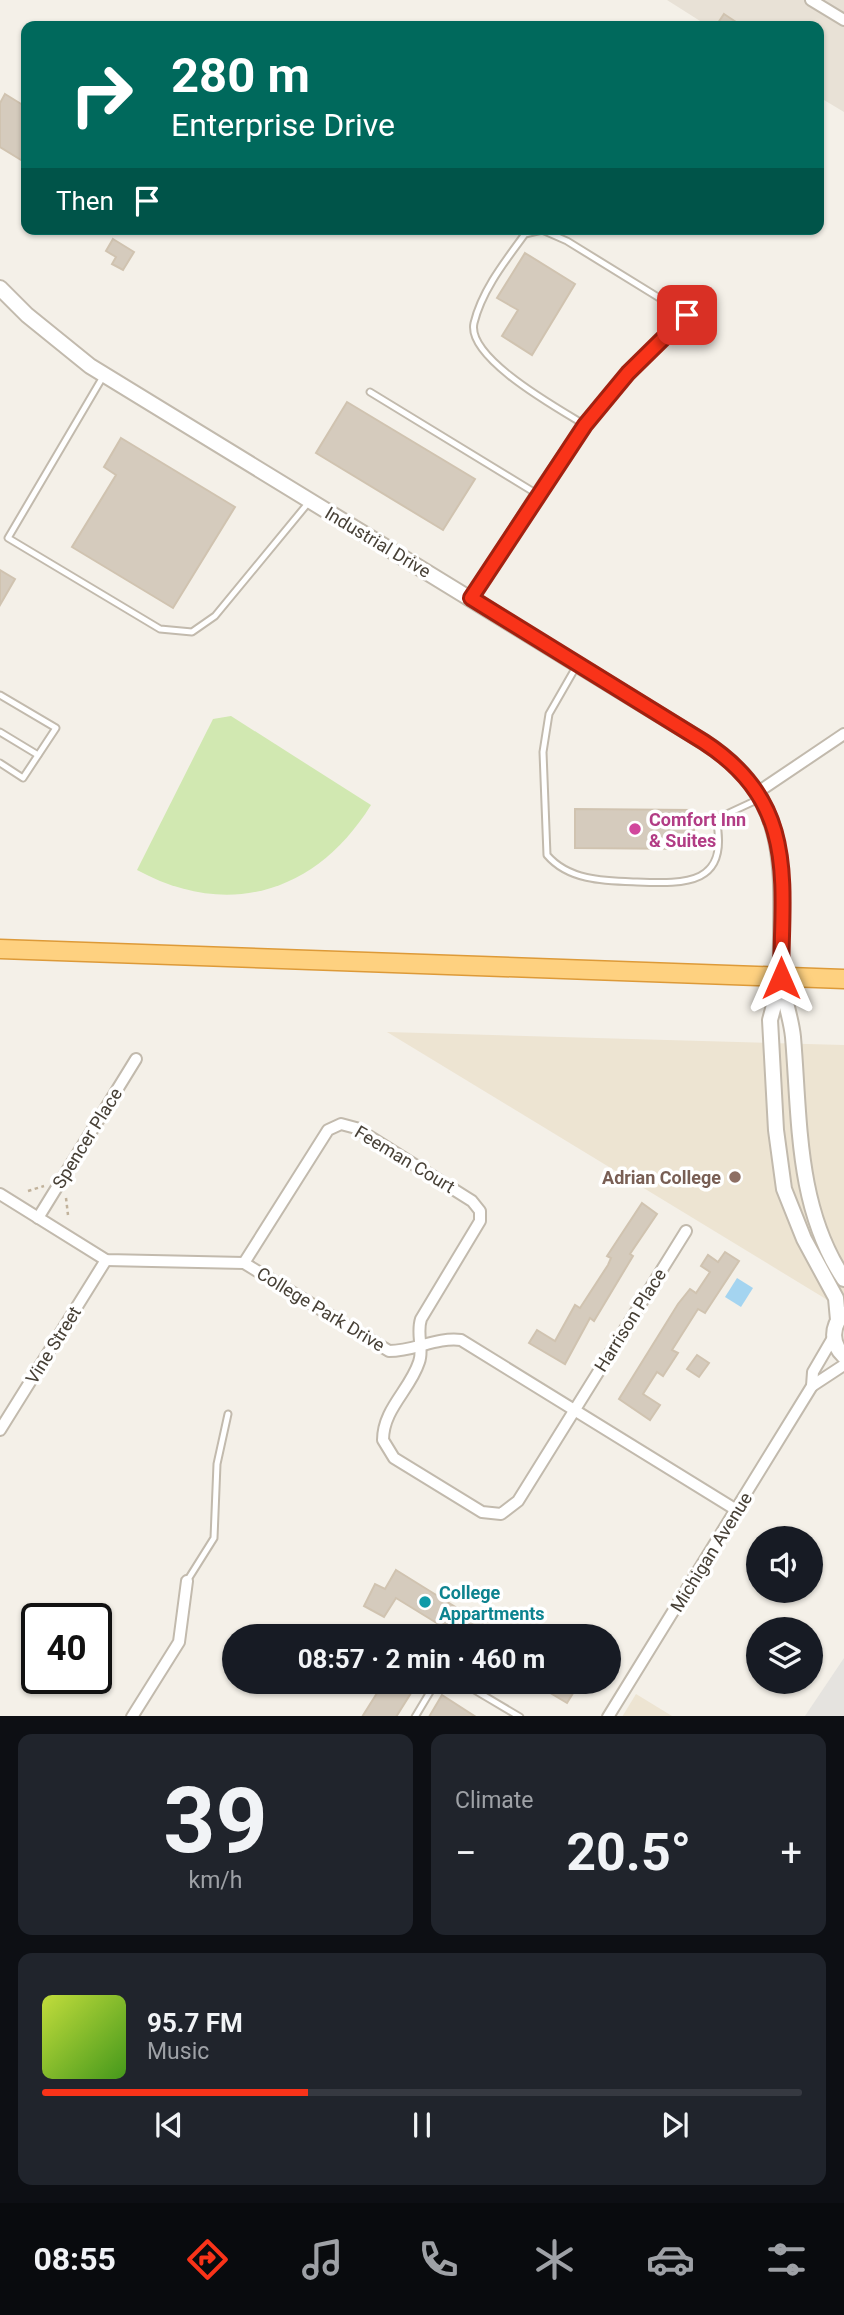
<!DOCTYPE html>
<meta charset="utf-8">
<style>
:root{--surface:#171b24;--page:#20242c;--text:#f1f3f6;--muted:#9ea1a6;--line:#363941;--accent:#f93319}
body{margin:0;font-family:Roboto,sans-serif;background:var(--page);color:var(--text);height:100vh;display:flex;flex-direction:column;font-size:26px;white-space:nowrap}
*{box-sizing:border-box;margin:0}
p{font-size:23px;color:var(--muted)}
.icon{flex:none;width:38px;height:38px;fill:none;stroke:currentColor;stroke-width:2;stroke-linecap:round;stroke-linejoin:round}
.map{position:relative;height:1716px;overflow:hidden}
.details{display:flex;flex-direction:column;gap:18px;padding:18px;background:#0d0f14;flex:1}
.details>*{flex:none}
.guide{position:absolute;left:21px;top:21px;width:803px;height:214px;border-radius:14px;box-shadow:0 2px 5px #0004;background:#00695c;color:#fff;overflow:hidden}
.controls{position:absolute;left:746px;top:1526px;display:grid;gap:14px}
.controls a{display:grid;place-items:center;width:77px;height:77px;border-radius:50%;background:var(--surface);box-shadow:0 2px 5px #0004;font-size:35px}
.speed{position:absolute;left:21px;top:1603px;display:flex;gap:14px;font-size:35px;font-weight:700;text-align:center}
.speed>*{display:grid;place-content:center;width:91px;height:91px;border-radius:50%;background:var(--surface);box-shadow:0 2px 5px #0004;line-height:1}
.speed .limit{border:4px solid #111;border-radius:10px;background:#fff;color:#111}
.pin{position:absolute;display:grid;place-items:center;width:60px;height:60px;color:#fff;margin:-30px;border-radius:14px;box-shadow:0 4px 10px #0006}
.me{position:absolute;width:77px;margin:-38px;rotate:0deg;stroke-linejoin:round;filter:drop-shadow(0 0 5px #0008)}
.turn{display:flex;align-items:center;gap:24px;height:147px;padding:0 35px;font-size:32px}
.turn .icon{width:91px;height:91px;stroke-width:2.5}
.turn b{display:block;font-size:49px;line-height:60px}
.then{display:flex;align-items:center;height:66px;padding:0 35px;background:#0003;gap:14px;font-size:26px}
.big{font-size:52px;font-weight:700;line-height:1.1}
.details .card{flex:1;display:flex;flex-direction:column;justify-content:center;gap:10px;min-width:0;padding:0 24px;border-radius:14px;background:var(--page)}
.details .dial{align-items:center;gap:0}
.dial b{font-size:91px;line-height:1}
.song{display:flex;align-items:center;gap:21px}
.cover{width:84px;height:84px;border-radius:10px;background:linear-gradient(135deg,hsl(70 70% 55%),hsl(100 70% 35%))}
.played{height:7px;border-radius:4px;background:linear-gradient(90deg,var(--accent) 35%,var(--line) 35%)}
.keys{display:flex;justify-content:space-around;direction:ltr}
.heat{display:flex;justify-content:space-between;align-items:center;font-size:38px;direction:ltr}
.details .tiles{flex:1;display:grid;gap:18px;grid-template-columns:1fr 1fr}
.card:last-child{grid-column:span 2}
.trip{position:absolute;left:222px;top:1624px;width:399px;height:70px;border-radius:35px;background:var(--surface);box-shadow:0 2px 5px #0004;font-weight:700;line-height:70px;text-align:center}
.tab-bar{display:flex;height:112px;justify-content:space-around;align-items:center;background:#090b0e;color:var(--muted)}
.tab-bar .icon{width:49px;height:49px}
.tab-bar .current{color:var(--accent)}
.tab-bar b{font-size:32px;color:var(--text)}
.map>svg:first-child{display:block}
.residential{fill:#e8e1d6}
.education{fill:#ede4d2}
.green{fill:#d1e8b1}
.parking{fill:#e5e3df}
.water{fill:#a4d4f0}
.building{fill:#d5cbbd;stroke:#d0c3b0;stroke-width:2}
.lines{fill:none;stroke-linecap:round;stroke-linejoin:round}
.service-casing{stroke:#c2baad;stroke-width:9}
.minor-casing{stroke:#c2baad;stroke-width:14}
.tertiary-casing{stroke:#c2baad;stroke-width:18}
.trunk-casing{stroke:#dd9a38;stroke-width:21}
.path{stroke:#c1b29b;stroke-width:2.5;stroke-dasharray:3.5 3.5;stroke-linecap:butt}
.service{stroke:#fff;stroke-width:5}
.minor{stroke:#fff;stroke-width:10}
.tertiary{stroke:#fff;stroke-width:14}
.trunk{stroke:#fed180;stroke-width:18}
.route-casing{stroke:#a22110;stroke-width:18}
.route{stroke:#f93319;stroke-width:12}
.hotel-dot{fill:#d1479c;stroke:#fff;stroke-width:2.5}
.education-dot{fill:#8d6e63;stroke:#fff;stroke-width:2.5}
.culture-dot{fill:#0f9aa8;stroke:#fff;stroke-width:2.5}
.labels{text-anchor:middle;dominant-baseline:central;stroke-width:7;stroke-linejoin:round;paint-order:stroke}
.street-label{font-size:18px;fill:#474036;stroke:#fff}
.hotel-label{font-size:18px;font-weight:bold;fill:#b23c85;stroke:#fff;text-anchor:start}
.education-label{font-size:18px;font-weight:bold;fill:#785e54;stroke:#fff;text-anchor:end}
.culture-label{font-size:18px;font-weight:bold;fill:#0d838f;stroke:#fff;text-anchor:start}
</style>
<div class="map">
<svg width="844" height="1717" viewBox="0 0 844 1717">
<rect width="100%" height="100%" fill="#f4f0e8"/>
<polygon class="residential" points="667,0 844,0 844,112 819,97 819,26 708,26"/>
<g class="education">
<polygon points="387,1032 844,1045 844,1310"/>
<polygon points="636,1694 672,1716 622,1717"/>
</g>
<path class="green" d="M 231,716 L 371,805 C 317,892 229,920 137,870 L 213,719 Z"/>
<polygon class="parking" points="844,1658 844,1716 805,1716"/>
<polygon class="water" points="737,1278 753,1288 741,1307 725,1297"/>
<g class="building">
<polygon points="724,14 742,26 716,26"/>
<polygon points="5,94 26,107 26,163 0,147 0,103"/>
<polygon points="113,239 134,252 123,270 112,264 116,257 106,251"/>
<polygon points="525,253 575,284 532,355 502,336 518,310 497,298"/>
<polygon points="347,402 475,479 443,530 316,453"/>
<polygon points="121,438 235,507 173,608 72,547 116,475 104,467"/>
<polygon points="0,570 15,579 0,605"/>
<polygon points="575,809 694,810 694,849 575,848"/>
<polygon points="642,1203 657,1214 630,1254 633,1256 594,1321 590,1318 565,1364 529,1343 537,1330 555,1341 575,1305 580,1308 608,1265 611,1258 607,1256"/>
<polygon points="725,1252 739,1261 705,1313 698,1309 672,1350 678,1353 663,1376 657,1372 643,1394 660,1405 650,1420 619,1399 678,1304 690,1289 696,1293 710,1272 701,1266 708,1255 718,1262"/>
<polygon points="697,1355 709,1363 699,1377 687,1369"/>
<polygon points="396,1570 502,1636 458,1636 396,1598 384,1617 364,1606 375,1584 385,1589"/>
<polygon points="384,1682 418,1682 396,1717 362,1717"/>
<polygon points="532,1682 580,1682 567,1703"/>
<polygon points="442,1695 476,1717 429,1717"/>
</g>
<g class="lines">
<g class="service-casing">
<g id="service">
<polyline points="104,375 8,538 160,629 192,632 215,616 309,502"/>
<polyline points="370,392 537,494"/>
<path d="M 585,425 C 559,409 466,358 474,323 C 482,290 506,260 525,234 L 542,230 L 567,241 L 687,315"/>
<path d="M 576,667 L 549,714 L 543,752 L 547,855 C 569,881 606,881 637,882 C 686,884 730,885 716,819 L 759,799"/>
<polyline points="0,695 56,728 23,778 0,763"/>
<polyline points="0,732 38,755"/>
<polyline points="187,1581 214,1538 217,1464 228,1414"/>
<polyline points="461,1682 520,1717"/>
<polyline points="415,1717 436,1682"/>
</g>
</g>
<g class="minor-casing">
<g id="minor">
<polyline points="811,0 844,20"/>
<path d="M 471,599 C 511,535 549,470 596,411 C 627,372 664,338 699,303"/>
<polyline points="758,792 844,734"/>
<path d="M 0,1194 L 106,1260 L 244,1263 L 389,1351 C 415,1351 436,1337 461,1340 L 738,1511"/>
<polyline points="38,1218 136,1059"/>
<path d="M 244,1263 L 328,1130 L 341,1124 L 356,1128 L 472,1201 L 480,1211 L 480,1221 L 421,1319 C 416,1334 424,1349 419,1362 C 410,1390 383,1409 383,1440 L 394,1458 L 482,1512 L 501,1514 L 518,1501 L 686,1231"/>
<polyline points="812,1386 844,1365"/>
<polyline points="0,1430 106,1260"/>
<polyline points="132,1717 179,1642 187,1581"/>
<polyline points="608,1717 812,1386 813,1372 834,1336"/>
</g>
</g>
<g class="tertiary-casing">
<g id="tertiary">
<path d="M 0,288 L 27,315 L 90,366 L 704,742 C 798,802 779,878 781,974 C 782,995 791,1016 793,1037 C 800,1120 796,1207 844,1279"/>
<polyline points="780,983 770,1020 776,1130 784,1189 804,1239 836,1298 838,1320"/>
<path d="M 843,1314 C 831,1327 831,1344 844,1356"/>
</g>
</g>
<g class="trunk-casing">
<polyline id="trunk" points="0,949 844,979"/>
</g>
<g class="path">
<polyline points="28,1191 44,1186"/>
<polyline points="66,1198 68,1215"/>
</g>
<use href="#service" class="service"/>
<use href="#minor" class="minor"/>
<use href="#tertiary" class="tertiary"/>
<use href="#trunk" class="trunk"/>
</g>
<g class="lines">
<g class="route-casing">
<path id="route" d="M 687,315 L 628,373 L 585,425 L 471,598 L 704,742 C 798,803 782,880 781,978"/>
</g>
<use href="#route" class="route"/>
</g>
<circle class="hotel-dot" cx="635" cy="829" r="7"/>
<circle class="education-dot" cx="735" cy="1177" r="7"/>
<circle class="culture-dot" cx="425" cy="1602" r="7"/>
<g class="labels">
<g class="street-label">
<text transform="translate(378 542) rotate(31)">Industrial Drive</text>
<text transform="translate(87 1138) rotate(-58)">Spencer Place</text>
<text transform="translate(405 1159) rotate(31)">Feeman Court</text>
<text transform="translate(321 1309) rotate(31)">College Park Drive</text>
<text transform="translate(630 1320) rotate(-58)">Harrison Place</text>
<text transform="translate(53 1345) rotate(-58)">Vine Street</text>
<text transform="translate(711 1552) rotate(-58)">Michigan Avenue</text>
</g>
<g class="hotel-label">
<text x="649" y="819">Comfort Inn<tspan x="649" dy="21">&amp; Suites</tspan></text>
</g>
<g class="education-label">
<text x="721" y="1177">Adrian College</text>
</g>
<g class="culture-label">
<text x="439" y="1592">College<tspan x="439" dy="21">Appartments</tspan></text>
</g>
</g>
</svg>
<div class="controls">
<a><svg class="icon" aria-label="sound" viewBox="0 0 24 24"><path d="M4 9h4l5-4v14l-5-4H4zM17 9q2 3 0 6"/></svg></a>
<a><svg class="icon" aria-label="layers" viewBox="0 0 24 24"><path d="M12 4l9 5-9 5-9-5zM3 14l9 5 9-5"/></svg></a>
</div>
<div class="speed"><div class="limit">40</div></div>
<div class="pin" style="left:687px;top:315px;background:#d93025"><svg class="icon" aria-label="arrive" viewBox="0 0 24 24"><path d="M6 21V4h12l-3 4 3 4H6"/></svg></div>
<svg class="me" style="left:781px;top:978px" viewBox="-20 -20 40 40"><path d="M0-17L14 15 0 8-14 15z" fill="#f93319" stroke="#fff" stroke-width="4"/></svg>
<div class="trip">08:57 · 2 min · 460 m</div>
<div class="guide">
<div class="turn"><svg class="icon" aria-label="right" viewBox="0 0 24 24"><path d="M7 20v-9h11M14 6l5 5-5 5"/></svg><div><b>280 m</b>Enterprise Drive</div></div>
<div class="then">Then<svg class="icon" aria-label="arrive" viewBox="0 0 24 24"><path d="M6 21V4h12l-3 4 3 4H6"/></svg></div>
</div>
</div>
<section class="details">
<div class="tiles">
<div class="card dial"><b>39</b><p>km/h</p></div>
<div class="card"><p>Climate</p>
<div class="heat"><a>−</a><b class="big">20.5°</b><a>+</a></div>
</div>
<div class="card">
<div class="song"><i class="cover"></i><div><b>95.7 FM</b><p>Music</p></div></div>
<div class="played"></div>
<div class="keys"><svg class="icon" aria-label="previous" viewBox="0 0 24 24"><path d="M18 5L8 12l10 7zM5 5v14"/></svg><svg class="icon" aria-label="pause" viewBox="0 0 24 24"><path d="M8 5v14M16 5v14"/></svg><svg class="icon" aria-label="next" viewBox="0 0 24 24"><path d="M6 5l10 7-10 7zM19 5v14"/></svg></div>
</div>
</div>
</section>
<nav class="tab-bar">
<b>08:55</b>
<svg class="icon current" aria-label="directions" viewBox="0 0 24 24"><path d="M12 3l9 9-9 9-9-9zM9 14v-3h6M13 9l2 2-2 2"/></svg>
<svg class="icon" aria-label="music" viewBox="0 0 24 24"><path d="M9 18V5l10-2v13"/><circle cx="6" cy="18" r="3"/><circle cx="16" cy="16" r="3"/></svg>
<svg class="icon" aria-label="phone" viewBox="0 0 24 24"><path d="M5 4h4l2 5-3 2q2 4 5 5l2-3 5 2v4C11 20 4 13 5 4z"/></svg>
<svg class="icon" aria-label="climate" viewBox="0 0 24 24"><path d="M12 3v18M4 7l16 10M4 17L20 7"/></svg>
<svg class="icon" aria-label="car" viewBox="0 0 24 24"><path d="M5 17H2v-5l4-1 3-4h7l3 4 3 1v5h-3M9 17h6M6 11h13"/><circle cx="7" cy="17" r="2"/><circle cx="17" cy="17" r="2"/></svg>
<svg class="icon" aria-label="filters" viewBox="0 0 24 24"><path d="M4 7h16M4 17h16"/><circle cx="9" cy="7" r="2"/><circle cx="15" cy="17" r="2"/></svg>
</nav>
